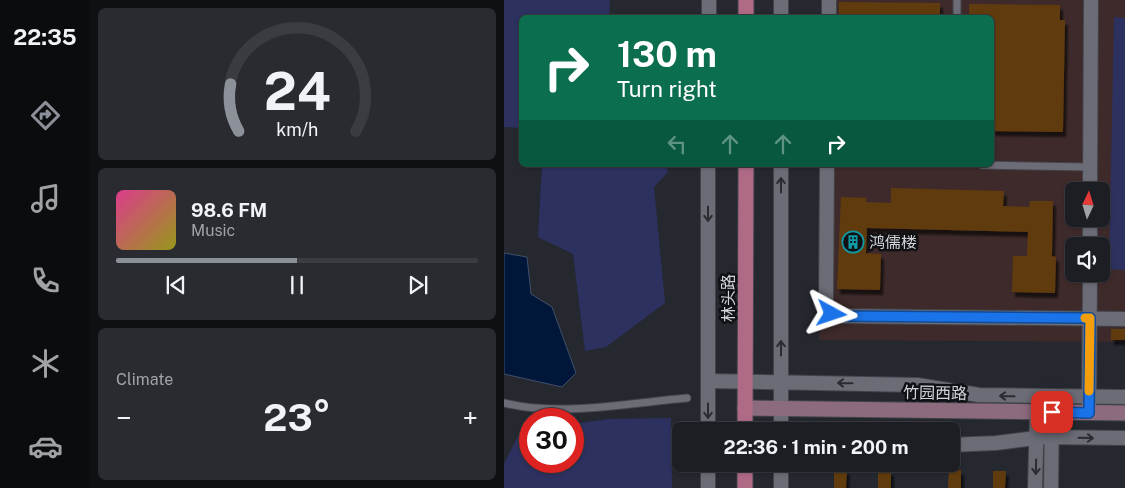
<!DOCTYPE html>
<meta charset="utf-8">
<style>
:root{--surface:#1c1e24;--page:#292b31;--text:#f1f3f6;--muted:#a0a2a6;--line:#3a3c41;--accent:#8c9099}
body{margin:0;font-family:"Public Sans","Noto Sans SC",sans-serif;background:var(--page);color:var(--text);height:100vh;display:flex;flex-direction:column;font-size:19px;white-space:nowrap}
*{box-sizing:border-box;margin:0}
p{font-size:16px;color:var(--muted)}
.icon{flex:none;width:28px;height:28px;fill:none;stroke:currentColor;stroke-width:2;stroke-linecap:round;stroke-linejoin:round}
.map{position:relative;flex:1;overflow:hidden}
.sheet{display:flex;flex-direction:column;gap:8px;padding:8px;background:#0f1014;width:414px}
.sheet>*{flex:none}
.hud{position:absolute;left:15px;top:15px;width:475px;height:152px;border-radius:8px;box-shadow:0 1px 4px #0004,0 0 0 1px var(--line);background:#0b6e4f;color:#fff;overflow:hidden}
.needle{width:32px;rotate:4deg}
.tools{position:absolute;left:561px;top:182px;display:grid;gap:10px}
.tools a{display:grid;place-items:center;width:45px;height:45px;border-radius:8px;background:var(--surface);box-shadow:0 1px 4px #0004,0 0 0 1px var(--line);font-size:25px}
.speed{position:absolute;left:15px;top:408px;display:flex;gap:10px;font-size:25px;font-weight:700;text-align:center}
.speed>*{display:grid;place-content:center;width:65px;height:65px;border-radius:50%;background:var(--surface);box-shadow:0 1px 4px #0004,0 0 0 1px var(--line);line-height:1}
.speed .limit{border:8px solid #d22;background:#fff;color:#111}
.pin{position:absolute;display:grid;place-items:center;width:42px;height:42px;color:#fff;margin:-21px;border-radius:10px;box-shadow:0 2px 8px #0006}
.me{position:absolute;width:55px;margin:-28px;rotate:95deg;stroke-linejoin:round;filter:drop-shadow(0 0 4px #0008)}
.turn{display:flex;align-items:center;gap:18px;height:105px;padding:0 15px;font-size:22px}
.turn .icon{width:65px;height:65px;stroke-width:2.5}
.turn b{display:block;font-size:35px;line-height:42px}
.lanes{display:flex;align-items:center;height:48px;padding:0 15px;background:#0003;justify-content:center;gap:25px;direction:ltr}
.lanes .off{opacity:.35}
.big{font-size:38px;font-weight:700;line-height:1.1}
.sheet .card{flex:1;display:flex;flex-direction:column;justify-content:center;gap:8px;min-width:0;padding:0 18px;border-radius:8px;background:var(--page)}
.sheet .dial{align-items:center;gap:0}
.dial svg{height:130px;overflow:visible;fill:none;stroke:var(--line);stroke-width:7;stroke-linecap:round;text-anchor:middle}
.dial text{fill:var(--text);stroke:none}
.song{display:flex;align-items:center;gap:15px}
.cover{width:60px;height:60px;border-radius:8px;background:linear-gradient(135deg,hsl(330 70% 55%),hsl(60 70% 35%))}
.played{height:5px;border-radius:2px;background:linear-gradient(90deg,var(--accent) 50%,var(--line) 50%)}
.keys{display:flex;justify-content:space-around;direction:ltr}
.heat{display:flex;justify-content:space-between;align-items:center;font-size:28px;direction:ltr}
.trip{position:absolute;left:168px;top:422px;width:288px;height:50px;border-radius:8px;background:var(--surface);box-shadow:0 1px 4px #0004,0 0 0 1px var(--line);font-weight:700;line-height:50px;text-align:center}
main{display:flex;flex:1;min-height:0}
.dock{display:flex;flex-direction:column;width:90px;justify-content:space-around;align-items:center;background:#0b0c0e;color:var(--muted)}
.dock .icon{width:35px;height:35px}
.dock .on{color:var(--accent)}
.dock b{font-size:22px;color:var(--text)}
.map>svg:first-child{display:block}
.education{fill:#3e2a2a;fill-rule:evenodd}
.green{fill:#2d3160}
.water{fill:#00173a;stroke:#40506a}
.building{fill:#603b0f;filter:url(#shadow)}
.lines{fill:none;stroke-linecap:round;stroke-linejoin:round}
.lane-casing{stroke:#42444a;stroke-width:9}
.street-casing{stroke:#42444a;stroke-width:16}
.secondary-casing{stroke:#42444a;stroke-width:17}
.primary-casing{stroke:#42444a;stroke-width:17}
.lane{stroke:#6b6c76;stroke-width:7}
.street{stroke:#6b6c76;stroke-width:14}
.secondary{stroke:#8d6b7e;stroke-width:15}
.primary{stroke:#af6a86;stroke-width:15}
.oneway{stroke:#2b2c31}
.route-casing{stroke:#114b97;stroke-width:12}
.route{stroke:#1a73e8;stroke-width:9}
.slow{stroke:#f59e0b;stroke-width:9}
.labels{text-anchor:middle;dominant-baseline:central;stroke-width:5;stroke-linejoin:round;paint-order:stroke}
.poi-label{font-size:16px;fill:#d4d5da;stroke:#101114;text-anchor:start}
.street-label{font-size:16px;fill:#d4d5da;stroke:#101114}
</style>
<main>
<nav class="dock">
<b>22:35</b>
<svg class="icon on" aria-label="directions" viewBox="0 0 24 24"><path d="M12 3l9 9-9 9-9-9zM9 14v-3h6M13 9l2 2-2 2"/></svg>
<svg class="icon" aria-label="music" viewBox="0 0 24 24"><path d="M9 18V5l10-2v13"/><circle cx="6" cy="18" r="3"/><circle cx="16" cy="16" r="3"/></svg>
<svg class="icon" aria-label="phone" viewBox="0 0 24 24"><path d="M5 4h4l2 5-3 2q2 4 5 5l2-3 5 2v4C11 20 4 13 5 4z"/></svg>
<svg class="icon" aria-label="climate" viewBox="0 0 24 24"><path d="M12 3v18M4 7l16 10M4 17L20 7"/></svg>
<svg class="icon" aria-label="car" viewBox="0 0 24 24"><path d="M5 17H2v-5l4-1 3-4h7l3 4 3 1v5h-3M9 17h6M6 11h13"/><circle cx="7" cy="17" r="2"/><circle cx="17" cy="17" r="2"/></svg>
</nav>
<section class="sheet">
<div class="card dial"><svg viewBox="0 0 100 80">
<path d="M14 69A42 42 0 1 1 86 69"/>
<path d="M14 69A42 42 0 0 1 9 40" stroke="#8c9099"/>
<text x="50" y="56" font-size="32" font-weight="700">24</text>
<text x="50" y="72" font-size="11">km/h</text>
</svg></div>
<div class="card">
<div class="song"><i class="cover"></i><div><b>98.6 FM</b><p>Music</p></div></div>
<div class="played"></div>
<div class="keys"><svg class="icon" aria-label="previous" viewBox="0 0 24 24"><path d="M18 5L8 12l10 7zM5 5v14"/></svg><svg class="icon" aria-label="pause" viewBox="0 0 24 24"><path d="M8 5v14M16 5v14"/></svg><svg class="icon" aria-label="next" viewBox="0 0 24 24"><path d="M6 5l10 7-10 7zM19 5v14"/></svg></div>
</div>
<div class="card"><p>Climate</p>
<div class="heat"><a>−</a><b class="big">23°</b><a>+</a></div>
</div>
</section>
<div class="map">
<svg width="622" height="488" viewBox="0 0 622 488">
<defs>
<filter id="shadow"><feDropShadow dx="3" dy="5" stdDeviation="1" flood-color="#0009"/></filter>
</defs>
<rect width="100%" height="100%" fill="#262830"/>
<path class="education" d="M 318,0 L 621,0 L 621,342 L 315,340 L 316,165 L 488,165 L 488,18 L 318,17 ZM 570,191 L 598,191 L 598,219 L 570,219 ZM 570,246 L 598,246 L 598,274 L 570,274 Z"/>
<g class="green">
<polygon points="0,0 106,0 105,17 18,18 17,128 0,127"/>
<polygon points="610,17 622,18 621,270 605,269"/>
<polygon points="38,165 162,165 164,172 150,187 161,303 102,347 81,351 69,254 34,237"/>
<polygon points="167,418 168,488 0,488 0,464 16,432 26,430 26,461 69,461 69,424 105,419"/>
</g>
<polygon class="water" points="0,253 23,257 27,294 48,307 72,373 58,387 0,374"/>
<g class="building">
<polygon points="335,2 436,3 436,18 335,18"/>
<polygon points="465,4 556,5 556,20 561,20 559,132 488,131 488,18 465,18"/>
<polygon points="387,188 500,191 499,206 525,207 526,201 549,201 548,256 552,257 551,293 508,292 509,256 523,256 524,232 363,228 362,253 377,254 376,290 333,289 337,197 362,198 362,202 387,203"/>
<rect x="607" y="329" width="15" height="11"/>
<polygon points="330,470 343,470 342,488 330,488"/>
<polygon points="374,470 387,471 387,488 374,488"/>
<polygon points="445,470 457,470 457,488 444,488"/>
<polygon points="489,471 502,471 501,488 489,488"/>
</g>
<g class="lines">
<g class="lane-casing">
<g id="lane">
<polyline points="453,18 453,0"/>
<polyline points="478,165 586,167"/>
<path d="M 0,403 C 56,417 126,403 183,398"/>
</g>
</g>
<g class="street-casing">
<g id="street">
<polyline points="205,18 205,0"/>
<polyline points="277,18 277,0"/>
<polyline points="325,18 325,0"/>
<polyline points="323,165 322,303 328,314 333,316 622,319"/>
<polyline points="586,191 587,0"/>
<polyline points="586,246 586,219"/>
<polyline points="204,381 413,385 475,395 622,397"/>
<polyline points="585,405 586,274"/>
<polyline points="204,431 204,165"/>
<polyline points="277,431 277,165"/>
<polyline points="446,445 492,443 539,437 622,438"/>
<polyline points="204,488 204,464"/>
<polyline points="277,488 277,464"/>
<polyline points="531,488 533,412"/>
<polyline points="547,488 548,412"/>
</g>
</g>
<g class="secondary-casing">
<polyline id="secondary" points="241,408 622,413"/>
</g>
<g class="primary-casing">
<g id="primary">
<polyline points="242,18 242,0"/>
<polyline points="241,431 242,165"/>
<polyline points="241,488 241,464"/>
</g>
</g>
<use href="#lane" class="lane"/>
<use href="#street" class="street"/>
<use href="#secondary" class="secondary"/>
<use href="#primary" class="primary"/>
</g>
<defs><path id="oneway-shaft" d="M-6 0H5M1.5-3L5.5 0L1.5 3" fill="none" stroke-width="1.6" stroke-linecap="round" stroke-linejoin="round" transform="scale(1.25)"/></defs>
<g class="oneway">
<use href="#oneway-shaft" transform="translate(277 185) rotate(-90)"/>
<use href="#oneway-shaft" transform="translate(204 214) rotate(90)"/>
<use href="#oneway-shaft" transform="translate(277 348) rotate(-90)"/>
<use href="#oneway-shaft" transform="translate(341 383) rotate(-179)"/>
<use href="#oneway-shaft" transform="translate(503 396) rotate(-179)"/>
<use href="#oneway-shaft" transform="translate(204 411) rotate(90)"/>
<use href="#oneway-shaft" transform="translate(582 438) rotate(1)"/>
<use href="#oneway-shaft" transform="translate(532 467) rotate(91)"/>
</g>
<g class="lines">
<g class="route-casing">
<polyline id="route" points="328,314 333,316 586,318 585,413 548,412"/>
</g>
<use href="#route" class="route"/>
<polyline class="slow" points="581,318 586,318 585,391"/>
</g>
<defs>
<g id="building-ring" transform="scale(1.125)"><circle r="9.5" fill="#101114" stroke="#0f9aa8" stroke-width="1.5"/><path d="M-4-6H4V6H1V3H-1V6H-4ZM-2.5-4.3h1.7v1.8h-1.7ZM.8-4.3h1.7v1.8H.8ZM-2.5-1h1.7V.8h-1.7ZM.8-1h1.7V.8H.8Z" fill="#0f9aa8"/></g>
</defs>
<g fill-rule="evenodd">
<use href="#building-ring" x="349" y="242"/>
</g>
<g class="labels">
<g class="poi-label">
<text x="365" y="242">鸿儒楼</text>
</g>
<g class="street-label">
<text transform="translate(224 298) rotate(-90)">林头路</text>
<text transform="translate(431 393) rotate(1)">竹园西路</text>
</g>
</g>
</svg>
<div class="tools">
<a><svg class="needle" viewBox="-14 -14 28 28"><path d="M0-13l5 13h-10z" fill="#e53935"/><path d="M0 13l5-13h-10z" fill="#a0a2a6"/></svg></a>
<a><svg class="icon" aria-label="sound" viewBox="0 0 24 24"><path d="M4 9h4l5-4v14l-5-4H4zM17 9q2 3 0 6"/></svg></a>
</div>
<div class="speed"><div class="limit">30</div></div>
<div class="pin" style="left:548px;top:412px;background:#d93025"><svg class="icon" aria-label="arrive" viewBox="0 0 24 24"><path d="M6 21V4h12l-3 4 3 4H6"/></svg></div>
<svg class="me" style="left:328px;top:314px" viewBox="-20 -20 40 40"><path d="M0-17L14 15 0 8-14 15z" fill="#1a73e8" stroke="#fff" stroke-width="4"/></svg>
<div class="trip">22:36 · 1 min · 200 m</div>
<div class="hud">
<div class="turn"><svg class="icon" aria-label="right" viewBox="0 0 24 24"><path d="M7 20v-9h11M14 6l5 5-5 5"/></svg><div><b>130 m</b>Turn right</div></div>
<div class="lanes"><svg class="icon off" aria-label="left" viewBox="0 0 24 24"><path d="M17 20v-9H6M10 6l-5 5 5 5"/></svg><svg class="icon off" aria-label="ahead" viewBox="0 0 24 24"><path d="M12 20V5M6 11l6-6 6 6"/></svg><svg class="icon off" aria-label="ahead" viewBox="0 0 24 24"><path d="M12 20V5M6 11l6-6 6 6"/></svg><svg class="icon" aria-label="right" viewBox="0 0 24 24"><path d="M7 20v-9h11M14 6l5 5-5 5"/></svg></div>
</div>
</div>
</main>
